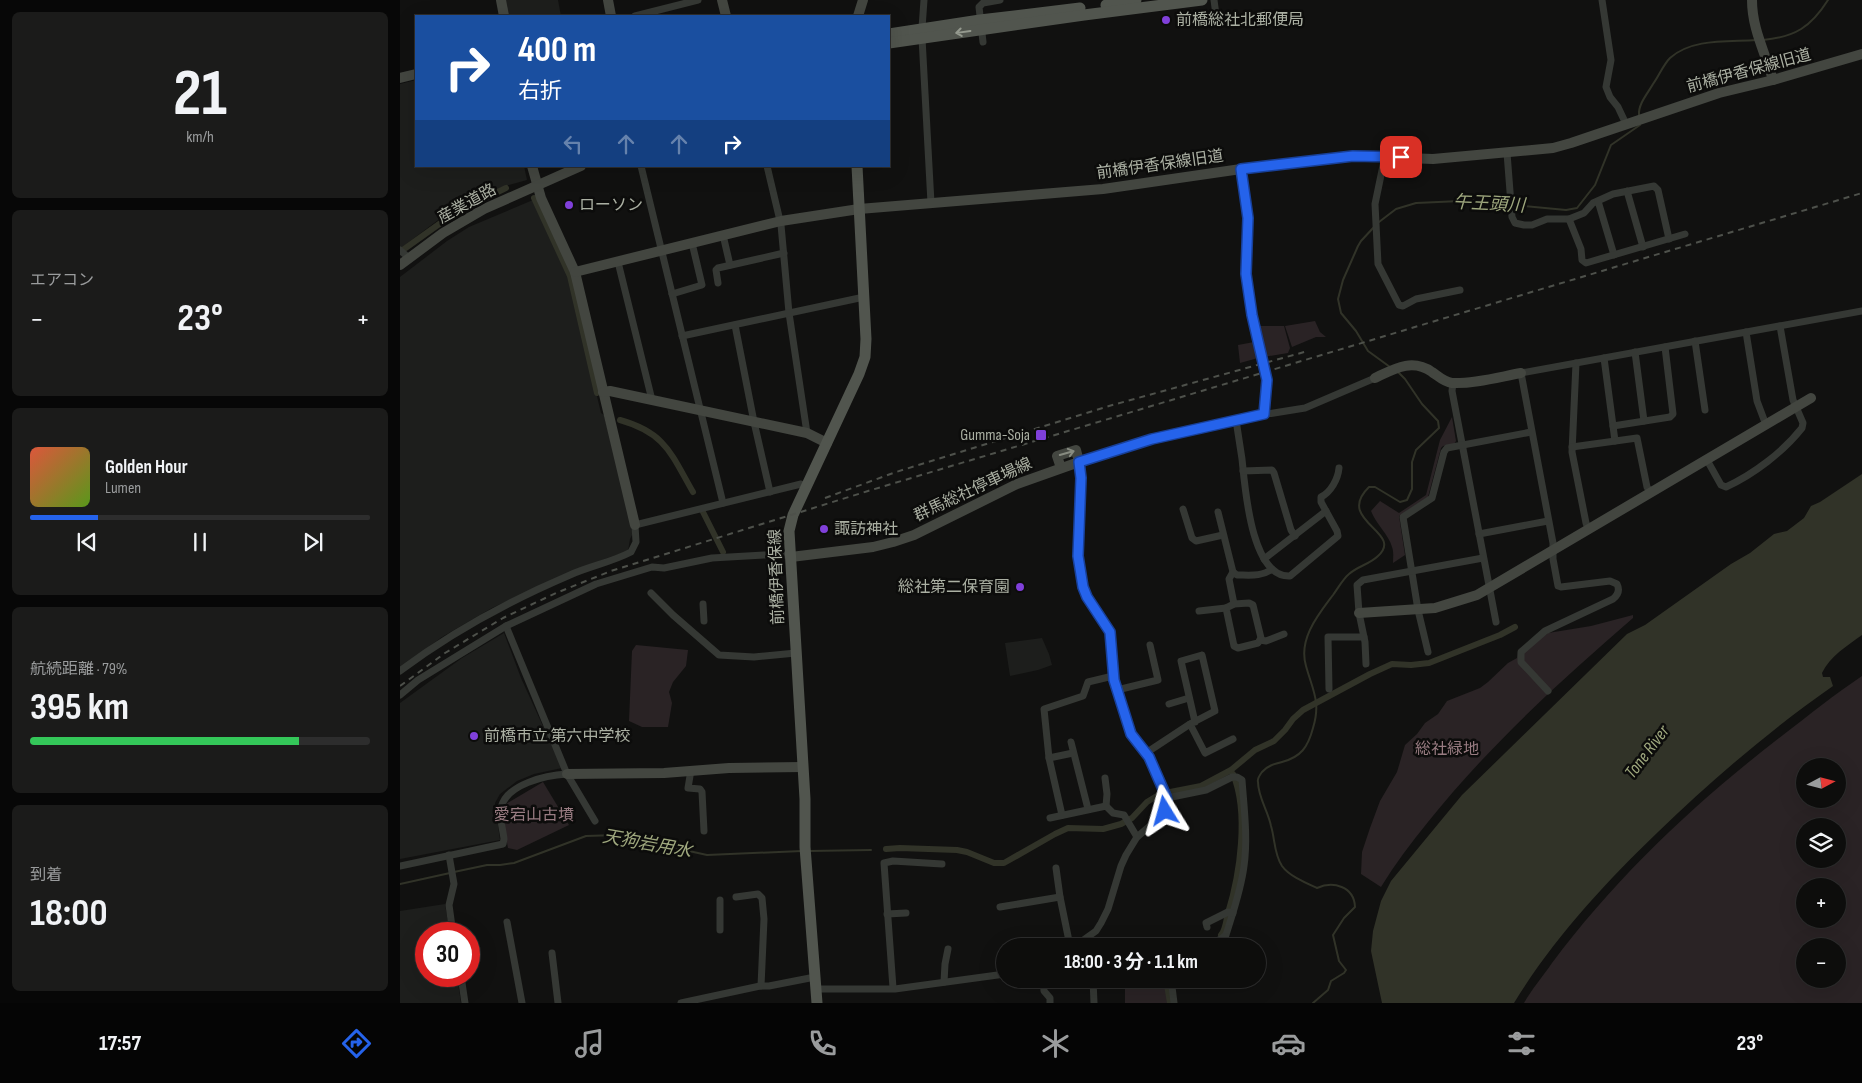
<!DOCTYPE html>
<html lang="ja">
<meta charset="utf-8">
<style>
:root{--surface:#0d0d0c;--page:#1b1b1a;--text:#f1f3f6;--muted:#9a9c9d;--line:#2d2d2d;--accent:#2563eb}
body{margin:0;font-family:"Sofia Sans Condensed","Noto Sans JP",sans-serif;background:var(--page);color:var(--text);height:100vh;display:flex;flex-direction:column;font-size:19px;white-space:nowrap}
*{box-sizing:border-box;margin:0}
p{font-size:16px;color:var(--muted)}
.icon{flex:none;width:28px;height:28px;fill:none;stroke:currentColor;stroke-width:2;stroke-linecap:round;stroke-linejoin:round}
.map{position:relative;flex:1;overflow:hidden}
.drawer{display:flex;flex-direction:column;gap:12px;padding:12px;background:#070707;width:400px}
.drawer>*{flex:none}
.guide{position:absolute;left:15px;top:15px;width:475px;height:152px;border-radius:0px;box-shadow:0 5px 20px #0002,0 0 0 1px var(--line);background:#1a4fa0;color:#fff;overflow:hidden}
.needle{width:32px;rotate:83deg}
.fabs{position:absolute;left:1396px;top:758px;display:grid;gap:10px}
.fabs a{display:grid;place-items:center;width:50px;height:50px;border-radius:50%;background:var(--surface);box-shadow:0 5px 20px #0002,0 0 0 1px var(--line);font-size:25px}
.speed{position:absolute;left:15px;top:922px;display:flex;gap:10px;font-size:25px;font-weight:700;text-align:center}
.speed>*{display:grid;place-content:center;width:65px;height:65px;border-radius:50%;background:var(--surface);box-shadow:0 5px 20px #0002,0 0 0 1px var(--line);line-height:1}
.speed .limit{border:8px solid #d22;background:#fff;color:#111}
.pin{position:absolute;display:grid;place-items:center;width:42px;height:42px;color:#fff;margin:-21px;border-radius:10px;box-shadow:0 2px 8px #0006}
.me{position:absolute;width:55px;margin:-28px;rotate:352deg;stroke-linejoin:round;filter:drop-shadow(0 0 4px #0008)}
.turn{display:flex;align-items:center;gap:18px;height:105px;padding:0 20px;font-size:22px}
.turn .icon{width:65px;height:65px;stroke-width:2.5}
.turn b{display:block;font-size:35px;line-height:42px}
.lanes{display:flex;align-items:center;height:48px;padding:0 20px;background:#0003;justify-content:center;gap:25px;direction:ltr}
.lanes .off{opacity:.35}
.big{font-size:38px;font-weight:700;line-height:1.1}
.drawer .tile{flex:1;display:flex;flex-direction:column;justify-content:center;gap:8px;min-width:0;padding:0 18px;border-radius:8px;background:var(--page)}
.drawer .dial{align-items:center;gap:0}
.dial b{font-size:65px;line-height:1}
.song{display:flex;align-items:center;gap:15px}
.cover{width:60px;height:60px;border-radius:8px;background:linear-gradient(135deg,hsl(10 70% 55%),hsl(90 70% 35%))}
.played{height:5px;border-radius:2px;background:linear-gradient(90deg,var(--accent) 20%,var(--line) 20%)}
.keys{display:flex;justify-content:space-around;direction:ltr}
.heat{display:flex;justify-content:space-between;align-items:center;font-size:28px;direction:ltr}
.charge{height:8px;border-radius:4px;background:linear-gradient(90deg,#34c759 79%,var(--line) 0)}
.trip{position:absolute;left:596px;top:938px;width:270px;height:50px;border-radius:25px;background:var(--surface);box-shadow:0 5px 20px #0002,0 0 0 1px var(--line);font-weight:700;line-height:50px;text-align:center}
.dock{display:flex;height:80px;justify-content:space-around;align-items:center;background:#050505;color:var(--muted)}
.dock .icon{width:35px;height:35px}
.dock .current{color:var(--accent)}
.dock b{font-size:22px;color:var(--text)}
main{display:flex;flex:1;min-height:0}
.map>svg:first-child{display:block}
.built{fill:#1d1e1c}
.green{fill:#2a2325;fill-rule:evenodd}
.water{fill:#313328}
.lines{fill:none;stroke-linecap:round;stroke-linejoin:round}
.stream{stroke:#313328;stroke-width:2}
.canal{stroke:#313328;stroke-width:6}
.street{stroke:#353834;stroke-width:7}
.secondary{stroke:#434640;stroke-width:10}
.primary{stroke:#51554e;stroke-width:11}
.rail{stroke:#4e514b;stroke-width:2;stroke-dasharray:6 5;stroke-linecap:butt}
.oneway{stroke:#94998e}
.oneway2{stroke:#878b80}
.route-casing{stroke:#184099;stroke-width:12}
.route{stroke:#2563eb;stroke-width:9}
.poi-dot{fill:#8040da;stroke:#0c0c0b;stroke-width:2}
.labels{text-anchor:middle;dominant-baseline:central;stroke-width:5;stroke-linejoin:round;paint-order:stroke}
.poi-label{font-size:16px;fill:#abb0a3;stroke:#0c0c0b;text-anchor:start}
.street-label{font-size:16px;fill:#abb0a3;stroke:#0c0c0b}
.park-label{font-size:16px;fill:#997c82;stroke:#0c0c0b}
.water-label{font-size:18px;font-style:italic;fill:#9fa87e;stroke:#0c0c0b}
</style>
<main>
<section class="drawer">
<div class="tile dial"><b>21</b><p>km/h</p></div>
<div class="tile"><p>エアコン</p>
<div class="heat"><a>−</a><b class="big">23°</b><a>+</a></div>
</div>
<div class="tile">
<div class="song"><i class="cover"></i><div><b>Golden Hour</b><p>Lumen</p></div></div>
<div class="played"></div>
<div class="keys"><svg class="icon" aria-label="previous" viewBox="0 0 24 24"><path d="M18 5L8 12l10 7zM5 5v14"/></svg><svg class="icon" aria-label="pause" viewBox="0 0 24 24"><path d="M8 5v14M16 5v14"/></svg><svg class="icon" aria-label="next" viewBox="0 0 24 24"><path d="M6 5l10 7-10 7zM19 5v14"/></svg></div>
</div>
<div class="tile"><p>航続距離 · 79%</p><b class="big">395 km</b><div class="charge"></div></div>
<div class="tile"><p>到着</p><b class="big">18:00</b></div>
</section>
<div class="map">
<svg width="1462" height="1003" viewBox="0 0 1462 1003">
<rect width="100%" height="100%" fill="#111110"/>
<g class="built">
<polygon points="104,0 158,0 161,16 107,16"/>
<polygon points="16,80 16,166 124,166 127,180 105,186 72,201 42,217 1,248 0,246 0,84"/>
<polygon points="133,200 168,275 201,413 204,415 232,527 232,535 230,539 228,551 193,563 157,578 92,608 42,637 0,668 0,277 47,241 69,227"/>
<polygon points="104,633 121,678 162,768 134,774 117,781 100,794 95,803 100,840 0,859 0,703 62,658"/>
<polygon points="642,638 649,654 652,665 638,670 610,676 605,643"/>
<polygon points="45,904 50,934 26,934 26,976 57,976 61,1003 0,1003 0,911"/>
</g>
<g class="green">
<polygon points="915,321 920,332 926,337 916,337 892,347 885,326"/>
<polygon points="856,326 884,326 890,348 888,353 863,357"/>
<polygon points="854,342 858,358 840,363 838,345"/>
<path d="M 1052,417 L 1056,441 L 1054,444 L 1043,446 L 1041,448 L 1028,497 L 999,516 L 1005,555 L 993,563 C 993,558 994,552 992,547 C 989,535 976,524 971,511 L 980,501 L 999,513 L 1026,495 L 1040,440 Z"/>
<path d="M 1233,615 L 1233,618 C 1160,681 1088,747 1028,822 C 1011,843 995,864 981,887 L 961,874 L 962,852 L 970,828 L 980,801 L 997,772 L 1005,745 L 1017,734 L 1025,723 L 1038,714 L 1047,701 L 1080,688 L 1088,682 L 1108,663 L 1117,658 L 1118,652 L 1148,633 L 1191,626 Z"/>
<polygon points="236,645 288,650 286,666 273,682 269,692 272,703 268,727 242,727 229,721 232,651"/>
<path d="M 1462,676 L 1462,1003 L 1124,1003 C 1132,989 1143,976 1152,963 C 1217,876 1297,801 1383,735 C 1409,715 1435,694 1462,676 ZM 1405,766 L 1438,766 L 1438,799 L 1405,799 ZM 1405,826 L 1438,826 L 1438,859 L 1405,859 ZM 1405,886 L 1438,886 L 1438,919 L 1405,919 ZM 1405,946 L 1438,946 L 1438,979 L 1405,979 Z"/>
<polygon points="143,782 169,825 117,850 108,848 102,815 104,805"/>
<polygon points="725,979 765,979 769,1003 725,1003"/>
</g>
<path class="water" d="M 1462,474 L 1462,635 C 1447,646 1430,656 1422,673 L 1423,677 L 1430,677 L 1433,686 C 1370,730 1313,779 1258,832 C 1204,884 1153,939 1114,1003 L 982,1003 L 971,951 L 973,931 L 981,901 L 991,881 L 1062,795 L 1227,634 L 1245,625 L 1331,564 L 1350,553 L 1374,534 L 1387,531 L 1404,518 L 1411,506 L 1420,502 Z"/>
<g class="lines">
<g class="stream">
<path d="M 1363,40 C 1395,37 1411,27 1428,0"/>
<path d="M 1239,115 C 1238,104 1248,93 1253,84 C 1259,76 1263,65 1270,58 C 1292,38 1329,42 1356,40"/>
<polyline points="1113,205 1166,210 1177,208 1195,185 1211,145 1240,125"/>
<polyline points="979,222 996,209 1016,203 1083,200 1095,204 1108,205"/>
<polyline points="974,227 961,241 958,246 943,280 938,299 941,313 956,331 968,351 990,367"/>
<polyline points="409,851 471,850"/>
<polyline points="54,872 87,865 100,865 114,863 186,836 217,835 307,855 402,851"/>
<polyline points="0,884 50,873"/>
<path d="M 913,1003 L 928,990 L 931,981 L 944,973 L 946,970 L 939,961 L 933,935 L 944,918 L 955,907 C 954,886 933,881 917,888 C 906,883 889,876 882,866 C 874,854 875,839 871,826 C 868,811 858,797 858,782 C 857,779 859,776 862,772 C 867,766 874,764 882,762 C 901,757 908,747 913,728 C 921,702 913,691 906,666 C 898,639 918,615 933,595 C 938,588 943,579 949,574 C 958,566 970,564 978,556 C 1005,532 934,521 969,487 L 975,487 L 1000,502 L 1007,500 L 1012,489 L 1012,462 L 1016,450 L 1039,428 L 1038,421 L 1022,404 L 1005,379 L 998,372"/>
</g>
<g class="canal">
<polyline points="134,198 170,276 197,393"/>
<polyline points="0,252 56,212 106,188"/>
<path d="M 220,420 C 266,433 271,454 293,492"/>
<polyline points="302,510 323,552"/>
<polyline points="486,849 500,848 557,850 567,852 594,863 604,863 655,834 668,828 703,829 721,824 732,818 747,802 760,794 801,786 831,770 855,750 874,741 885,730 893,719 903,710 970,674 992,664 1011,665 1029,663 1100,635 1115,627"/>
<path d="M 821,935 C 826,929 826,920 828,913 C 840,874 849,812 833,774"/>
<polyline points="766,979 770,1003"/>
</g>
<g class="street">
<polyline points="814,0 816,15"/>
<polyline points="1202,0 1211,60 1206,87 1210,97 1218,107 1226,124"/>
<polyline points="235,16 298,0"/>
<polyline points="522,28 524,0"/>
<polyline points="522,38 531,203"/>
<polyline points="583,42 579,7 583,3 600,0"/>
<polyline points="1107,153 1112,217 1115,223 1124,225 1132,225 1147,219 1169,219 1184,213 1193,203 1213,194 1254,186 1258,190 1269,239"/>
<polyline points="985,156 975,204 978,264 999,305 1003,306 1016,299 1060,290"/>
<polyline points="241,166 323,503"/>
<polyline points="367,166 381,225 389,313 407,433"/>
<polyline points="841,169 848,218 846,274 852,315 867,380 864,414"/>
<polyline points="1227,191 1243,247"/>
<polyline points="1198,201 1214,255"/>
<polyline points="1169,219 1181,249 1182,260 1186,263 1285,234"/>
<polyline points="323,235 330,265"/>
<polyline points="0,250 9,258"/>
<polyline points="218,262 252,400"/>
<polyline points="318,283 316,270 318,268 384,253"/>
<polyline points="272,294 302,285 292,243"/>
<polyline points="335,325 354,422 370,492"/>
<polyline points="1346,332 1357,401 1366,425"/>
<polyline points="282,336 464,297"/>
<polyline points="1295,341 1305,410"/>
<polyline points="1235,352 1244,421"/>
<polyline points="1204,358 1215,441"/>
<polyline points="1176,363 1172,452 1186,523 1189,530"/>
<polyline points="1053,383 1052,391 1096,622"/>
<path d="M 836,420 C 838,433 840,446 842,459 C 845,487 851,578 890,576 L 938,536 L 937,531 L 921,502 L 921,497 C 931,492 938,479 939,468"/>
<polyline points="1213,426 1270,417 1273,414 1265,347"/>
<polyline points="1172,447 1237,438 1247,487 1251,493"/>
<path d="M 1307,460 L 1321,485 L 1326,487 C 1354,474 1383,452 1402,428 L 1403,423 L 1393,400 L 1380,326"/>
<polyline points="843,471 872,470 874,473 891,530 895,536"/>
<polyline points="783,509 792,538 796,541 823,535"/>
<path d="M 818,512 L 833,572 L 837,575 C 849,575 862,577 872,569"/>
<polyline points="1079,534 1148,521"/>
<polyline points="864,559 926,511"/>
<polyline points="833,572 829,579 834,604"/>
<polyline points="251,593 273,615 319,655 354,657 396,653"/>
<polygon points="849,603 853,605 861,638 858,643 838,648 834,646 826,608 834,604"/>
<polyline points="303,604 304,621"/>
<polyline points="799,611 826,608"/>
<polyline points="106,626 167,774 195,821"/>
<polyline points="860,640 866,641 884,634"/>
<polyline points="1028,652 1018,610 1003,517 1032,498 1044,452 1047,448 1131,432"/>
<polyline points="966,664 965,642 959,613 957,585 963,580 1083,558"/>
<path d="M 0,671 C 53,631 109,601 170,575 C 190,566 212,562 231,552 L 236,542 L 235,525 L 401,484 L 407,486"/>
<polyline points="929,689 928,637 964,637"/>
<polyline points="717,690 758,680 750,645"/>
<path d="M 1148,691 L 1121,662 L 1121,652 L 1145,631 L 1213,599 C 1218,595 1220,590 1217,584 L 1210,581 L 1161,587 L 1158,586 L 1153,559 L 1153,543 L 1121,373 L 1462,311"/>
<polyline points="0,695 18,680 106,626 196,584 252,567 264,568 312,558 364,555 386,555 391,557"/>
<polyline points="769,704 789,698"/>
<polyline points="790,724 805,753 833,739"/>
<polyline points="671,742 688,809"/>
<polyline points="746,753 790,724 815,711 802,655 781,661 795,722"/>
<polyline points="649,758 673,753"/>
<polyline points="291,770 288,788 300,789 302,792 304,831"/>
<polyline points="705,778 707,794 706,806"/>
<path d="M 767,798 L 806,790 L 832,777 L 837,777 L 842,780 C 844,808 848,838 844,866 C 841,890 833,912 826,935 L 821,939 L 807,946"/>
<polyline points="662,815 649,758 644,709 683,696 688,682 713,676"/>
<polyline points="650,818 706,806 713,813 724,815 737,837"/>
<polyline points="49,855 54,884 49,905 53,934"/>
<path d="M 0,866 L 103,844 L 104,839 C 103,829 99,818 101,808 C 106,784 147,775 167,774"/>
<polyline points="656,868 660,897 670,946"/>
<polyline points="336,897 358,894 362,898 364,919 361,986"/>
<polyline points="320,900 320,930"/>
<polyline points="600,907 660,897"/>
<polyline points="487,914 506,913"/>
<polyline points="107,922 122,1003"/>
<polyline points="807,927 806,923 828,912 833,913"/>
<polyline points="675,946 696,931 701,923 708,909 721,866 726,855 737,837 763,815 767,800 749,757 731,734 714,680 710,632 687,597 683,587 678,556 681,478 679,462 766,435 855,416 905,408 975,378"/>
<polyline points="152,953 158,1003"/>
<polyline points="61,976 65,1003"/>
<polyline points="643,979 644,991 650,998 650,1003"/>
<polyline points="693,979 694,1003"/>
<polyline points="771,979 774,1003"/>
<polyline points="544,982 545,964 548,949"/>
<polyline points="493,988 484,863 493,861 542,864"/>
<polyline points="416,989 495,989 605,974"/>
<polyline points="281,1003 360,986 369,986 415,977"/>
</g>
<g class="secondary">
<polyline points="101,0 104,16"/>
<polyline points="208,0 211,16"/>
<polyline points="322,0 326,16"/>
<path d="M 1352,0 C 1352,29 1365,52 1373,80"/>
<polyline points="458,16 463,0"/>
<polyline points="0,78 16,74"/>
<polyline points="132,166 141,198 175,272 235,525"/>
<polyline points="0,265 43,233 84,209 181,166"/>
<polyline points="175,272 381,221 459,209 703,189 841,169 953,156 1033,159 1153,148 1171,143 1319,93 1373,80 1462,54"/>
<path d="M 975,378 C 994,369 1012,358 1032,372 C 1038,376 1044,382 1052,383 C 1074,384 1099,377 1121,373"/>
<polyline points="203,392 210,391 407,433 427,443"/>
<polyline points="391,557 473,547 493,542 514,535 617,484 679,462 676,450 657,456 661,468"/>
<polyline points="959,613 1035,608 1077,595 1411,398"/>
<polyline points="167,774 264,773 329,768 403,767"/>
</g>
<g class="primary">
<polyline points="706,5 736,0"/>
<polyline points="489,34 580,20 680,8"/>
<polyline points="489,43 684,15 802,0"/>
<polyline points="417,1003 405,847 405,799 389,531 393,515 459,374 465,357 466,339 457,166"/>
</g>
<g class="rail">
<polyline points="425,498 496,472 709,406 908,351"/>
<polyline points="0,686 45,653 103,618 156,593 211,571 468,491 1462,193"/>
</g>
</g>
<defs><path id="oneway-shaft" d="M-6 0H5M1.5-3L5.5 0L1.5 3" fill="none" stroke-width="1.6" stroke-linecap="round" stroke-linejoin="round" transform="scale(1.25)"/></defs>
<use class="oneway" href="#oneway-shaft" transform="translate(563 32) rotate(172)"/>
<use class="oneway2" href="#oneway-shaft" transform="translate(667 453) rotate(-16)"/>
<g class="lines">
<g class="route-casing">
<polyline id="route" points="765,811 767,800 766,796 749,757 731,734 714,680 710,632 687,597 683,587 678,556 681,478 679,462 752,439 864,414 867,380 852,315 846,274 848,218 841,169 953,156 1001,157"/>
</g>
<use href="#route" class="route"/>
</g>
<g class="poi-dot">
<circle cx="766" cy="20" r="5"/>
<circle cx="169" cy="205" r="5"/>
<rect x="635" y="429" width="12" height="12" rx="2.5"/>
<circle cx="424" cy="529" r="5"/>
<circle cx="620" cy="587" r="5"/>
<circle cx="74" cy="736" r="5"/>
</g>
<g class="labels">
<g class="poi-label">
<text x="776" y="20">前橋総社北郵便局</text>
<text x="179" y="205">ローソン</text>
<text x="630" y="435" text-anchor="end">Gumma-Soja</text>
<text x="434" y="529">諏訪神社</text>
<text x="610" y="587" text-anchor="end">総社第二保育園</text>
<text x="84" y="736">前橋市立 第六中学校</text>
</g>
<g class="street-label">
<text transform="translate(1349 71) rotate(-15)">前橋伊香保線旧道</text>
<text transform="translate(760 165) rotate(-8)">前橋伊香保線旧道</text>
<text transform="translate(67 204) rotate(-29)">産業道路</text>
<text transform="translate(573 490) rotate(-25)">群馬総社停車場線</text>
<text transform="translate(377 577) rotate(-92)">前橋伊香保線</text>
</g>
<g class="park-label">
<text x="1047" y="749">総社緑地</text>
<text x="134" y="815">愛宕山古墳</text>
</g>
<g class="water-label">
<text transform="translate(1089 204) rotate(3)">午王頭川</text>
<text transform="translate(1247 752) rotate(-53)">Tone River</text>
<text transform="translate(247 844) rotate(10)">天狗岩用水</text>
</g>
</g>
</svg>
<div class="fabs">
<a><svg class="needle" viewBox="-14 -14 28 28"><path d="M0-13l5 13h-10z" fill="#e53935"/><path d="M0 13l5-13h-10z" fill="#9a9c9d"/></svg></a>
<a><svg class="icon" aria-label="layers" viewBox="0 0 24 24"><path d="M12 4l9 5-9 5-9-5zM3 14l9 5 9-5"/></svg></a>
<a>+</a>
<a>−</a>
</div>
<div class="speed"><div class="limit">30</div></div>
<div class="pin" style="left:1001px;top:157px;background:#d93025"><svg class="icon" aria-label="arrive" viewBox="0 0 24 24"><path d="M6 21V4h12l-3 4 3 4H6"/></svg></div>
<svg class="me" style="left:765px;top:811px" viewBox="-20 -20 40 40"><path d="M0-17L14 15 0 8-14 15z" fill="#2563eb" stroke="#fff" stroke-width="4"/></svg>
<div class="trip">18:00 · 3 分 · 1.1 km</div>
<div class="guide">
<div class="turn"><svg class="icon" aria-label="right" viewBox="0 0 24 24"><path d="M7 20v-9h11M14 6l5 5-5 5"/></svg><div><b>400 m</b>右折</div></div>
<div class="lanes"><svg class="icon off" aria-label="left" viewBox="0 0 24 24"><path d="M17 20v-9H6M10 6l-5 5 5 5"/></svg><svg class="icon off" aria-label="ahead" viewBox="0 0 24 24"><path d="M12 20V5M6 11l6-6 6 6"/></svg><svg class="icon off" aria-label="ahead" viewBox="0 0 24 24"><path d="M12 20V5M6 11l6-6 6 6"/></svg><svg class="icon" aria-label="right" viewBox="0 0 24 24"><path d="M7 20v-9h11M14 6l5 5-5 5"/></svg></div>
</div>
</div>
</main>
<nav class="dock">
<b>17:57</b>
<svg class="icon current" aria-label="directions" viewBox="0 0 24 24"><path d="M12 3l9 9-9 9-9-9zM9 14v-3h6M13 9l2 2-2 2"/></svg>
<svg class="icon" aria-label="music" viewBox="0 0 24 24"><path d="M9 18V5l10-2v13"/><circle cx="6" cy="18" r="3"/><circle cx="16" cy="16" r="3"/></svg>
<svg class="icon" aria-label="phone" viewBox="0 0 24 24"><path d="M5 4h4l2 5-3 2q2 4 5 5l2-3 5 2v4C11 20 4 13 5 4z"/></svg>
<svg class="icon" aria-label="climate" viewBox="0 0 24 24"><path d="M12 3v18M4 7l16 10M4 17L20 7"/></svg>
<svg class="icon" aria-label="car" viewBox="0 0 24 24"><path d="M5 17H2v-5l4-1 3-4h7l3 4 3 1v5h-3M9 17h6M6 11h13"/><circle cx="7" cy="17" r="2"/><circle cx="17" cy="17" r="2"/></svg>
<svg class="icon" aria-label="filters" viewBox="0 0 24 24"><path d="M4 7h16M4 17h16"/><circle cx="9" cy="7" r="2"/><circle cx="15" cy="17" r="2"/></svg>
<b>23°</b>
</nav>
